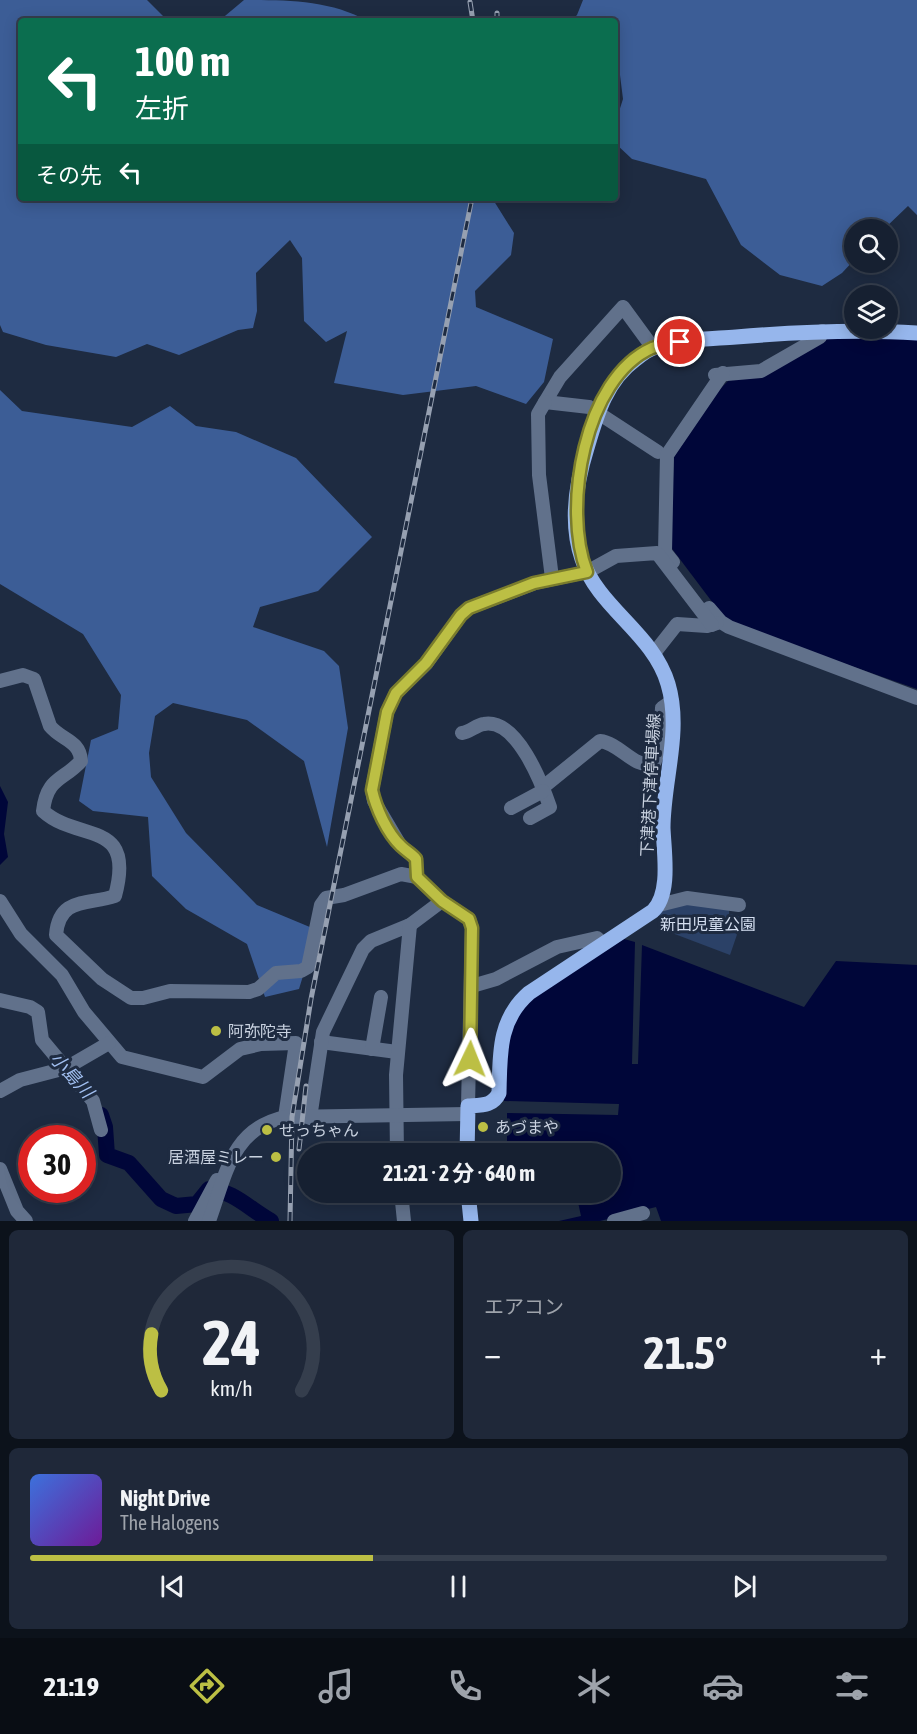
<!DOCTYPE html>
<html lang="ja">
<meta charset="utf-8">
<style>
:root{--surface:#162031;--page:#1f2839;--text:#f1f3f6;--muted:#9ea3ab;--line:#353e4d;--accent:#bcbf44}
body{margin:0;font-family:"Asap Condensed","Noto Sans JP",sans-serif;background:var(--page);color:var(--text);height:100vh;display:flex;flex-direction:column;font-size:22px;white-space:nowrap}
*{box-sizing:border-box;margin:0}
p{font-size:20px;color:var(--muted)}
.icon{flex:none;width:33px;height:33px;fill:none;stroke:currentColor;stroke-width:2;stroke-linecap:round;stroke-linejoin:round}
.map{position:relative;height:1221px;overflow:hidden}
.side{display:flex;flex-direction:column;gap:9px;padding:9px;background:#0c121b;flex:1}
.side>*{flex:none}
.hud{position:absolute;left:18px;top:18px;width:600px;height:183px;border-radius:6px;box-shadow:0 3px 15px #0003,0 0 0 2px var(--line);background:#0b6e4f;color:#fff;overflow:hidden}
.tools{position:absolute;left:844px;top:219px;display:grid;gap:12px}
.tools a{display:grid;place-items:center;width:54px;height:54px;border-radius:50%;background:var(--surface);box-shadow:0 3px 15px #0003,0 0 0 2px var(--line);font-size:30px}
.speed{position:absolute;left:18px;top:1125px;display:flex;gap:12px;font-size:30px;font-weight:700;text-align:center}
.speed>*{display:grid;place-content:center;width:78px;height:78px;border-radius:50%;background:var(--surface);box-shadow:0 3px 15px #0003,0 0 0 2px var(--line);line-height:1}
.speed .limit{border:9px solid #d22;background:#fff;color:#111}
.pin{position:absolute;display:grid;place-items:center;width:51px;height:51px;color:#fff;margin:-26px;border:3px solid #fff;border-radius:50%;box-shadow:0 2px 6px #0007}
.me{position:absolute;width:66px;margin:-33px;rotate:2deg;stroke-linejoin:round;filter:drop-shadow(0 0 4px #0008)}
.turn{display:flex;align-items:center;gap:21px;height:126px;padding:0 18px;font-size:27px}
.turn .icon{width:78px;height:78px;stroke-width:2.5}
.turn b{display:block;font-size:42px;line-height:51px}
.then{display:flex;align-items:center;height:57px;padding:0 18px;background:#0003;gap:12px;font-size:22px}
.big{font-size:45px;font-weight:700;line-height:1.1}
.side .card{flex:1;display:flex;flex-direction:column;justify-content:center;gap:9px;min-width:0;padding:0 21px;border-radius:9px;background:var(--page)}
.side .dial{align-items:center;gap:0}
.dial svg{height:156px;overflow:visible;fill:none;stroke:var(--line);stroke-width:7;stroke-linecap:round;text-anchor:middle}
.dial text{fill:var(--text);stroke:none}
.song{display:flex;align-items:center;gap:18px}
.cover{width:72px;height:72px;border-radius:9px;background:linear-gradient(135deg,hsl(220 70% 55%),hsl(280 70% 35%))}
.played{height:6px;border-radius:3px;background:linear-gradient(90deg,var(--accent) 40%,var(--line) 40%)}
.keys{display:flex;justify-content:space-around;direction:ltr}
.heat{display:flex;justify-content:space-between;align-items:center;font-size:33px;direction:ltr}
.side .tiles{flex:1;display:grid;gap:9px;grid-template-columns:1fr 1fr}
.card:last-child{grid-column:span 2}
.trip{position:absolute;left:297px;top:1143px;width:324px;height:60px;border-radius:30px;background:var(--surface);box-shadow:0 3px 15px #0003,0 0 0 2px var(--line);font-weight:700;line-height:60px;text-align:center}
.menu{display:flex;height:96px;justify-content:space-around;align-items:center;background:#090d14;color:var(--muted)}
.menu .icon{width:42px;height:42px}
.menu .active{color:var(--accent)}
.menu b{font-size:27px;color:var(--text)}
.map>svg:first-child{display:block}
.green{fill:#2b4167}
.forest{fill:#3c5d96}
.water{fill:#000639}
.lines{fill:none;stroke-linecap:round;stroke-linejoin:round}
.river{stroke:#000639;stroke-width:16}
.minor{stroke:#61718b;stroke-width:14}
.major{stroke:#96b6ec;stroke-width:15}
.rail-casing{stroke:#96a0b1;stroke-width:5}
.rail{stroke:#1e2b41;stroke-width:3;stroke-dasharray:9;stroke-linecap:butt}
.route-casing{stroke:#7a7c2c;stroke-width:15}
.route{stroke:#bcbf44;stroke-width:10}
.poi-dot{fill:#bcbf44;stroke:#1e2b41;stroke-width:2}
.labels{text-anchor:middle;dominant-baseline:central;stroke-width:6;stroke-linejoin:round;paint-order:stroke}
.street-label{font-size:16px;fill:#c9d2e0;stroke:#1e2b41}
.park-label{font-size:16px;fill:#d5dff1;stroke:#1e2b41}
.poi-label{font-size:16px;fill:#c9d2e0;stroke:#1e2b41;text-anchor:start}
.water-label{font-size:18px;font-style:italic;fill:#a2c0f2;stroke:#1e2b41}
</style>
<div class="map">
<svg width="917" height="1221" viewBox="0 0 917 1221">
<rect width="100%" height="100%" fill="#1e2b41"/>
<polygon class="green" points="671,904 729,906 729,914 743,917 730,955 672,933 656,912"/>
<g class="forest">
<polygon points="0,0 147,0 168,21 21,21 21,198 492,198 514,233 511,255 475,291 476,307 553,339 544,382 526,404 476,386 403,395 334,383 347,331 326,342 304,321 302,258 290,240 256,273 257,311 253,328 238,330 179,355 147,344 116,357 46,345 3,332 0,325"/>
<path d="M 244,0 C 285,0 331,0 367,21 L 219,21 Z"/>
<polygon points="583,0 917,0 917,215 908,206 884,229 855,230 855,259 842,273 822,286 780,275 741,245 706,179 632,159 615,143 615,124 623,99 619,67 615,67 615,21 571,21 577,15"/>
<polygon points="0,390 22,411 132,427 170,406 196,426 236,432 296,458 372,537 318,591 260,607 253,627 324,651 339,666 348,728 327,847 304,761 247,720 173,703 155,716 149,753 151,777 186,833 257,905 317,930 299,989 265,997 247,944 186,909 152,876 148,817 93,811 79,801 91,740 118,729 121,695 83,634 0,584"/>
</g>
<g class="water">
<polygon points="828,338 917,339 917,689 728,623 670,546 674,457 717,392 730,379"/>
<polygon points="0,786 8,802 4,834 8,857 0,865"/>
<polygon points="624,939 635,942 632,1064 638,1064 642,945 804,1007 836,961 917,965 917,1221 661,1221 656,1207 600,1221 559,1221 581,1216 576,1193 610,1192 610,1154 507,1153 507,1146 522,1146 522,1149 550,1150 550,1143 507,1143 507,1113 618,1115 619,1104 504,1101 505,1052 509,1032 529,1000"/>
</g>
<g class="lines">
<path class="river" d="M 101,1115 L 105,1127 L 107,1155 L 129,1163 L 161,1199 L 176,1206 L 197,1204 L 209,1189 C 232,1190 251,1210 271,1221"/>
<g class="minor">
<polyline points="653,348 623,307 560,377 545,402 589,407 658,452"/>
<polyline points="715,375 761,371 820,337 822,331"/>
<polyline points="545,402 538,414 539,475 552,578"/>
<polyline points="673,562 665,552 667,455 723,373"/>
<polyline points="709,608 721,622 729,627 917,698"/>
<polyline points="655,652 677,624 707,626 717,623"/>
<path d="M 0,681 L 23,675 L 34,679 L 50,726 C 61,740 80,740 81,761 C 63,781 47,777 43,811 C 78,843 136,818 115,896 C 89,905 59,896 56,935 L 102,979 L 131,998 L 143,998 L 170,991 L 249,992 L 258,989 L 276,973 L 301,971 L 308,967 L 321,905 L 326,898 L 344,895 L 401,874 L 417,877"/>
<path d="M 462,733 C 470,732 476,725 484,724 C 517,718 542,784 550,807 L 530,818"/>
<path d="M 542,788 L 600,741 C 620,743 634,769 654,764 L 660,745 L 662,708 L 672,701"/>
<polyline points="511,808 543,791"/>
<polyline points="0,901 21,934 62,975 84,1012 122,1057 203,1077 240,1049 261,1044 296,1043 285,1117"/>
<polyline points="659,905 687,898 739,905"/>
<polyline points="472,986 496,979 557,947 597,938 603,944"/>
<polyline points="0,1000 30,1007 38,1012 42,1040 93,1101 101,1130"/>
<polyline points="321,1042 397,1052"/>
<polyline points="372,1049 381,997"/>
<polyline points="0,1091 20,1080 66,1068 109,1043"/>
<polyline points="468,1106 472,928 469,919 442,901 417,877 416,859 400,845 374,801 372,790 387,712 396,693 426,664 461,615 469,608 535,583 587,572 616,556 657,553 712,625"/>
<polyline points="310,1118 323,1032 363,949 371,941 410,925 442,901"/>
<polyline points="397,1154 396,1075 410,925"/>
<polyline points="0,1169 17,1211 26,1221"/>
<polyline points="401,1192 404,1221"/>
<polyline points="195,1221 217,1180"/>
<path d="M 209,1221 C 226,1175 231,1129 285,1117 L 467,1114"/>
<polyline points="614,1221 643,1213"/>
</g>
<g class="major">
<path d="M 467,1154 L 468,1106 C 482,1105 493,1106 499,1093 C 500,1054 498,1020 529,993 L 653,911 C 671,893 664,853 663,828 C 663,781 682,731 668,684 C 653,633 598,608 582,559 C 570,524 576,483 587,448 C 597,414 606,381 636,359 C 642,354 649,349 656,347 C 681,339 709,339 736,337 C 796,332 857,329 917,333"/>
<polyline points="468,1192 471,1221"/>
</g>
<g class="rail-casing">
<g id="rail">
<polyline points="470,2 473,21"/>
<polyline points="497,21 497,13"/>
<polyline points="299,1149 306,1086"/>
<polyline points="290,1221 292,1117 311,999 472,198"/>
</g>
</g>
<use href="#rail" class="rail"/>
</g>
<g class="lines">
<g class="route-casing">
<path id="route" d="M 470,1059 L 472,928 L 469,919 L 442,901 L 417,877 L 416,859 C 412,854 406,851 401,846 C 387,833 376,808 372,790 L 387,712 L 396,693 L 426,663 L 461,615 L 469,608 L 534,583 L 587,572 C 562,509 584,378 652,348 C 660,345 671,344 680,342"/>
</g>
<use href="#route" class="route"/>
</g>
<g class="poi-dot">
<circle cx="216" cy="1031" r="6"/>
<circle cx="483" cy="1127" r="6"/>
<circle cx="267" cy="1130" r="6"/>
<circle cx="276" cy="1157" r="6"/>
</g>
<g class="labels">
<g class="street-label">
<text transform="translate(650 785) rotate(-87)">下津港下津停車場線</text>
</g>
<g class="park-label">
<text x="708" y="924">新田児童公園</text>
</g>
<g class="poi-label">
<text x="228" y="1031">阿弥陀寺</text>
<text x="495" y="1127">あづまや</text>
<text x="279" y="1130">せっちゃん</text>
<text x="264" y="1157" text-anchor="end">居酒屋ミレー</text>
</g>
<g class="water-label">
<text transform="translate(72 1075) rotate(48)">小島川</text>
</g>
</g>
</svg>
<div class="tools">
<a><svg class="icon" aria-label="search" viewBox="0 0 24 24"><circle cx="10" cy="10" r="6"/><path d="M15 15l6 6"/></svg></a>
<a><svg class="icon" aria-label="layers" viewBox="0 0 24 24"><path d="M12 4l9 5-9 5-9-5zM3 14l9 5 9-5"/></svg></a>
</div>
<div class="speed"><div class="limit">30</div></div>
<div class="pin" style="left:680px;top:342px;background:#d93025"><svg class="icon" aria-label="arrive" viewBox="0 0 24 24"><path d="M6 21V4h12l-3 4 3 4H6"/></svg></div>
<svg class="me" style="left:470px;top:1059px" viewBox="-20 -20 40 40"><path d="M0-17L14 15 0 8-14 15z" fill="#bcbf44" stroke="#fff" stroke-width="4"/></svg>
<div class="trip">21:21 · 2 分 · 640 m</div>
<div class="hud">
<div class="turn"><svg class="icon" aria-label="left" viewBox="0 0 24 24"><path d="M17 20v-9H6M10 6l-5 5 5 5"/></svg><div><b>100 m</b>左折</div></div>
<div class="then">その先<svg class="icon" aria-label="left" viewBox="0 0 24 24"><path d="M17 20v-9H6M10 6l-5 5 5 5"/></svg></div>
</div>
</div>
<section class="side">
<div class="tiles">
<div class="card dial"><svg viewBox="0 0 100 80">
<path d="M14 69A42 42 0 1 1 86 69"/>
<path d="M14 69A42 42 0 0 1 9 40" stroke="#bcbf44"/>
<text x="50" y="56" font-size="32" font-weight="700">24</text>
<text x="50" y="72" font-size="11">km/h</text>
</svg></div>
<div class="card"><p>エアコン</p>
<div class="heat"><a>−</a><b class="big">21.5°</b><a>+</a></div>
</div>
<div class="card">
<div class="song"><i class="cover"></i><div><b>Night Drive</b><p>The Halogens</p></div></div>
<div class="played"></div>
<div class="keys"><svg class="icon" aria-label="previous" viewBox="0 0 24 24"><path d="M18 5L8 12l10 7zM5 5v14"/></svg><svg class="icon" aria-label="pause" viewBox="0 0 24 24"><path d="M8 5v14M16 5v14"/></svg><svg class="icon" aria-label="next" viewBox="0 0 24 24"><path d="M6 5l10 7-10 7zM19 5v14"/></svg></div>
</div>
</div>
</section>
<nav class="menu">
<b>21:19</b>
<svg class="icon active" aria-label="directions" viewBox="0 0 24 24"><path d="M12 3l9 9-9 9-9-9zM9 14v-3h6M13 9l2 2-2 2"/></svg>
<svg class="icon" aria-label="music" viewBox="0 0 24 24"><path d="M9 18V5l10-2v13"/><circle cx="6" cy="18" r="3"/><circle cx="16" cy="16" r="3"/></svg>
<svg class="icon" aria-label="phone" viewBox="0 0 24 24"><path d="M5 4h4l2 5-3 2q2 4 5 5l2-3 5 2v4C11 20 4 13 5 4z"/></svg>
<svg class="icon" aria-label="climate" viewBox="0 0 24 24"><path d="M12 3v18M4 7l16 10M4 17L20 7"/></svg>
<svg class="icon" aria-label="car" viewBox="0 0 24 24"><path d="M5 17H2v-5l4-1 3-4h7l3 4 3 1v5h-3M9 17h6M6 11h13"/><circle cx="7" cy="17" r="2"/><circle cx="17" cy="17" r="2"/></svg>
<svg class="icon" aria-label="filters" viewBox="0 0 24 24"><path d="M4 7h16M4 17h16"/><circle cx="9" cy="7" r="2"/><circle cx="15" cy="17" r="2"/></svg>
</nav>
